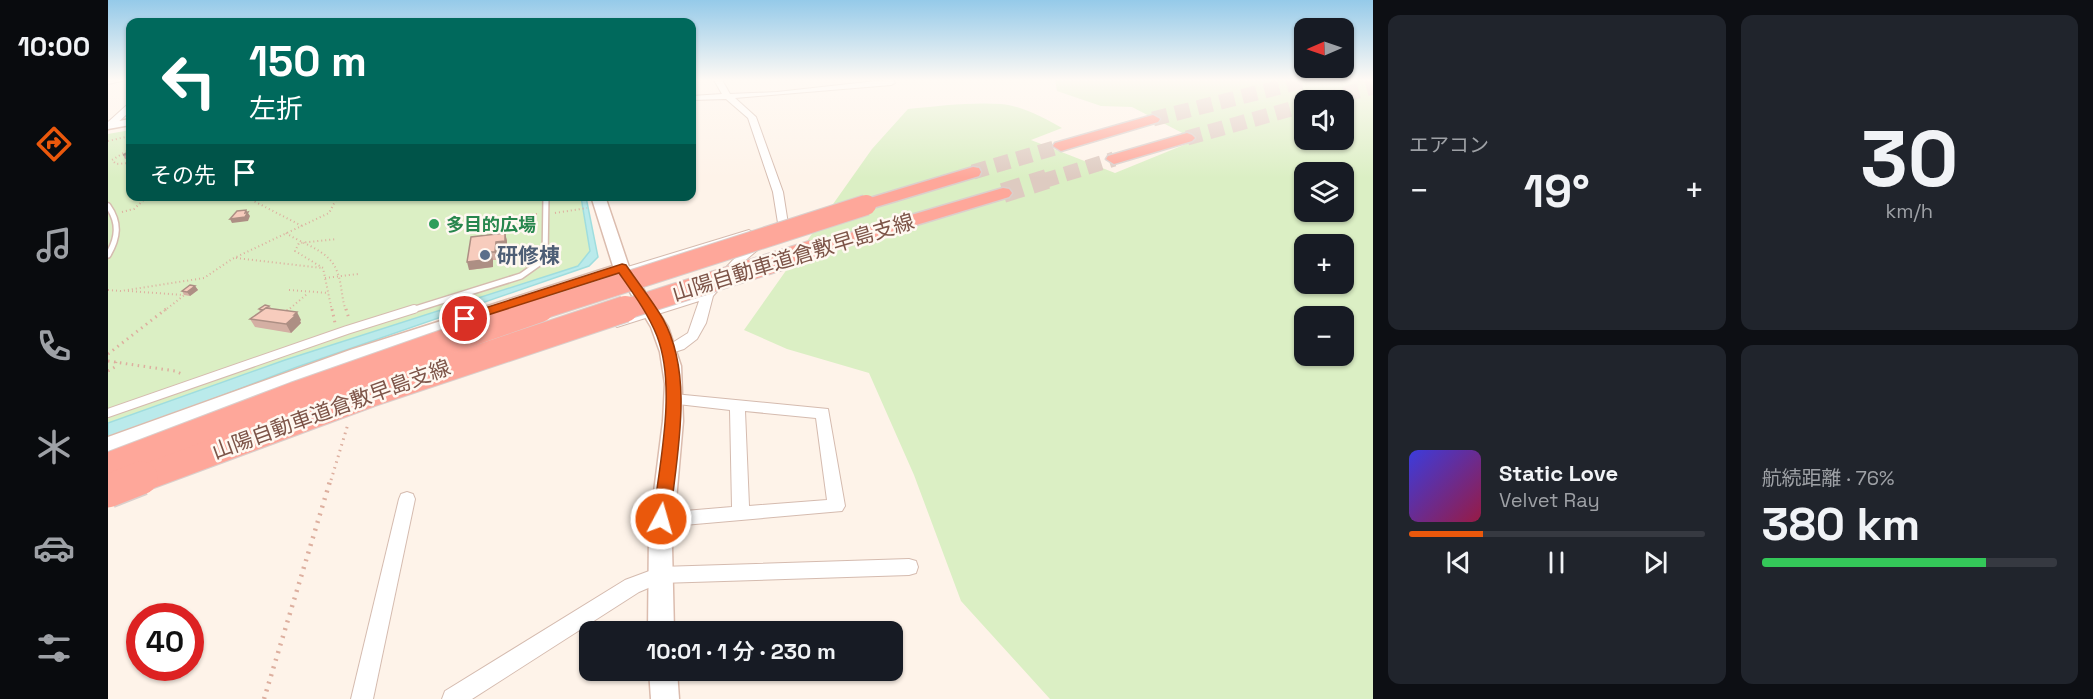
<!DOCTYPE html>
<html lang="ja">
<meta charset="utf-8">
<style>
:root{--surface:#171b24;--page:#20242c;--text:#f1f3f6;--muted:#9ea1a6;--line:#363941;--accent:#ea580c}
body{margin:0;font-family:"Space Grotesk","Noto Sans JP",sans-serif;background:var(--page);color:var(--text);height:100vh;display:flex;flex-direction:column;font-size:22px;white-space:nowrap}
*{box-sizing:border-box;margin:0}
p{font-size:20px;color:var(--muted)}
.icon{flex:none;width:33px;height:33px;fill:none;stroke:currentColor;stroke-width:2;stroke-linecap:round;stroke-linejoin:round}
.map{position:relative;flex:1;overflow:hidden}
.panel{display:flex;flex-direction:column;gap:15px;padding:15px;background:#0d0f14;width:720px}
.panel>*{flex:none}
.banner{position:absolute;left:18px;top:18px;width:570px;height:183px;border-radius:12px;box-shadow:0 2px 4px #0004;background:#00695c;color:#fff;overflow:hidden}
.needle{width:39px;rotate:268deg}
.buttons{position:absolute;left:1186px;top:18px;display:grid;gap:12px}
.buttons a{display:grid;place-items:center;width:60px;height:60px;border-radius:12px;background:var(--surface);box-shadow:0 2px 4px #0004;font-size:30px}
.speed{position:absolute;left:18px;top:603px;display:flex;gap:12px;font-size:30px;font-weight:700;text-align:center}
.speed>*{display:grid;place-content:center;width:78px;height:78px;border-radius:50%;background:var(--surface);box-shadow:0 2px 4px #0004;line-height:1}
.speed .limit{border:9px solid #d22;background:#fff;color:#111}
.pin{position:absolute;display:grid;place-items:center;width:51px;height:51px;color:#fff;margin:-26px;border:3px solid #fff;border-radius:50%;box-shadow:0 2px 6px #0007}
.me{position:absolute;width:66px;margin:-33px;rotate:6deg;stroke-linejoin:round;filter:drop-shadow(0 0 4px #0008)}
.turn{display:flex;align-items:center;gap:21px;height:126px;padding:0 24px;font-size:27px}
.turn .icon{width:78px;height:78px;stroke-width:2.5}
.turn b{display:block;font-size:42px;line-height:51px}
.then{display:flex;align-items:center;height:57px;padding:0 24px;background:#0003;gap:12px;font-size:22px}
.big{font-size:45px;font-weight:600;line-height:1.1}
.panel .tile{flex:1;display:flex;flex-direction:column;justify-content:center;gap:9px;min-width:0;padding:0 21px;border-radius:12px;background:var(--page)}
.panel .dial{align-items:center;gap:0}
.dial b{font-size:78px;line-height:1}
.song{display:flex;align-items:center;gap:18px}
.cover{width:72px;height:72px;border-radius:9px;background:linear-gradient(135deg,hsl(240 70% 55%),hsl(340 70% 35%))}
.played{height:6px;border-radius:3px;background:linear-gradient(90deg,var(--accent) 25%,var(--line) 25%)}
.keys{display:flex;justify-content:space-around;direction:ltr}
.heat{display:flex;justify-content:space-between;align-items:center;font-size:33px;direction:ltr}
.charge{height:9px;border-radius:4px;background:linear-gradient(90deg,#34c759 76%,var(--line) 0)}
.panel .tiles{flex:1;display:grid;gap:15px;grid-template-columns:repeat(2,1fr)}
.trip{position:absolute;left:471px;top:621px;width:324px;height:60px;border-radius:12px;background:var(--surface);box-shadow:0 2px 4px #0004;font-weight:600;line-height:60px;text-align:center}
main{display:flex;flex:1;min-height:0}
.tab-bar{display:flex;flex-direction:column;width:108px;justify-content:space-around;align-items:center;background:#090b0e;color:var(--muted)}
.tab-bar .icon{width:42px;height:42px}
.tab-bar .on{color:var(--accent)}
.tab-bar b{font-size:27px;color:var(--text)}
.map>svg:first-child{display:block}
.green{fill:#dbefc4;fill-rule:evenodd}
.water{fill:#baeaeb;stroke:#9fddde;stroke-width:1.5}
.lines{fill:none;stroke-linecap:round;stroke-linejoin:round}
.stream{stroke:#9fddde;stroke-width:3}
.highway-tunnel-far1{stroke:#decbc1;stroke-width:15;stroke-dasharray:15 8;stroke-linecap:butt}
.highway-tunnel{stroke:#decbc1;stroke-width:20;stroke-dasharray:20 10;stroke-linecap:butt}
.lane-far1-casing{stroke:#d5bbaf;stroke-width:8}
.lane-casing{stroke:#d5bbaf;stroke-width:10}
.street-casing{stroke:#d5bbaf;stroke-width:2}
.secondary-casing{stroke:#dbbcae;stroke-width:3}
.highway-casing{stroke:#dbcfcc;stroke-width:3}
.path-far2{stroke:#ddaf9f;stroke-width:2;stroke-dasharray:1 3;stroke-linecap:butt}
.path-far1{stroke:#ddaf9f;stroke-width:3;stroke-dasharray:1.5 4.5;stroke-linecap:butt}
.path{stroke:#ddaf9f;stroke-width:4.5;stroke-dasharray:2 6;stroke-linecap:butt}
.lane-far1{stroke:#fff;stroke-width:5}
.lane{stroke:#fff;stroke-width:8}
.street{fill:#fff;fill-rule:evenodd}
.secondary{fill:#fff;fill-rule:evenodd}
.highway{fill:#fea79a;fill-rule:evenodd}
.highway-bridge-far2-casing{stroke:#dbcfcc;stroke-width:22;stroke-linecap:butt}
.highway-bridge-far1-casing{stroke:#dbcfcc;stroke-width:28;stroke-linecap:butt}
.highway-bridge-casing{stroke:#dbcfcc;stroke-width:36;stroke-linecap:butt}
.highway-bridge-far2{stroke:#fea79a;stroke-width:20}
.highway-bridge-far1{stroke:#fea79a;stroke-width:26}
.highway-bridge{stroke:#fea79a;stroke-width:33}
.wall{fill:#d4afa3}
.shaded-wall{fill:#ad8f84}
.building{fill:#f7ccbd;stroke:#ad8f84;stroke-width:1.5}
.route{fill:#ea580c;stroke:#983908;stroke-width:1.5}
.leisure-dot{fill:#2e9e5b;stroke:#fff8f1;stroke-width:2}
.service-dot{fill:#5c6f8a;stroke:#fff8f1;stroke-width:2}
.labels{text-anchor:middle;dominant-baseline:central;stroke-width:5;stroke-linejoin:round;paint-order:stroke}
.far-leisure-label{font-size:18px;font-weight:bold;fill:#27864d;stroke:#fff8f1;text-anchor:start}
.service-label{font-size:21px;font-weight:bold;fill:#4e5e75;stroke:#fff8f1;text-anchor:start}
.street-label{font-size:21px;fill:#7d5448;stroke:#fff8f1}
</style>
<main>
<nav class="tab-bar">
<b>10:00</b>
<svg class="icon on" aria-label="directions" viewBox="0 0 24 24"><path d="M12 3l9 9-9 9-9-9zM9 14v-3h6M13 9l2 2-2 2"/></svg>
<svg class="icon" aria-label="music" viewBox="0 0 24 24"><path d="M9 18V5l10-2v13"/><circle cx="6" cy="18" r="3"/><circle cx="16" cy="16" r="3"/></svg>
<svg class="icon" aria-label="phone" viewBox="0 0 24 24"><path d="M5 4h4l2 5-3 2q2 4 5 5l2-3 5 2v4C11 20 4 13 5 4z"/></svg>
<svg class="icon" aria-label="climate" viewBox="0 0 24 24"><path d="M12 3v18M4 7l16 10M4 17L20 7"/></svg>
<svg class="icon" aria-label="car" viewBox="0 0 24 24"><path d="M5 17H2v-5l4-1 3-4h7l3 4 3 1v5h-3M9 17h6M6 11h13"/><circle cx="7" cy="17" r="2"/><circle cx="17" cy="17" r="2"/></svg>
<svg class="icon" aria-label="filters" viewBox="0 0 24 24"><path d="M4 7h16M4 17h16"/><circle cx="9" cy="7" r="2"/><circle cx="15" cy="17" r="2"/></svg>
</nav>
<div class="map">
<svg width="1265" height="699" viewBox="0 0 1265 699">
<rect width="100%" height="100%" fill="#fef3e9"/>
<g class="green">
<path d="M 947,80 L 1265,80 L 1265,699 L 942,699 L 853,601 L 806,475 L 761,373 L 679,349 L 636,330 L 764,149 L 800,109 C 830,106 863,102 893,104 C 915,106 936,118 954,128 L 923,140 L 1007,173 L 1088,140 L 1024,107 L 993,106 L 949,91 ZM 1197,100 L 1236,100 L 1236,140 L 1197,140 ZM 1197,172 L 1236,172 L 1236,212 L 1197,212 ZM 1197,244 L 1236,244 L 1236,284 L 1197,284 ZM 1197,316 L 1236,316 L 1236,356 L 1197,356 Z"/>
<polygon points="22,130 22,196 473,197 482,251 470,266 177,360 0,423 0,134"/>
</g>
<polygon class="water" points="473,197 478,197 490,257 481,266 189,367 0,439 0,423 177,360 470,266 482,251"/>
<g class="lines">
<polyline class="stream" points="19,116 22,112"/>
<g class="highway-tunnel-far1">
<polyline points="1214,100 1265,87"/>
<polyline points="1045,119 1200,80"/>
<polyline points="1079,138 1197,105"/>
<polyline points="865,172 953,146"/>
<polyline points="935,181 1006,159"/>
</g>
<polyline class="highway-tunnel" points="895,193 939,179"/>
<g class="lane-far1-casing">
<g id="lane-far1">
<path d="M 0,206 C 12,223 10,238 0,255"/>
<polyline points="301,311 413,276 437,259 438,196"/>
</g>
</g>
<g class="lane-casing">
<polyline id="lane" points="0,413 239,330 306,309"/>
</g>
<g class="street-casing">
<g id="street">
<polygon points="0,80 18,80 0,84"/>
<polygon points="606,80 614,80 622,94 669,92 777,80 785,80 787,83 783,85 627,98 648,117 675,192 680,224 633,264 605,296 598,323 589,339 576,349 560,354 553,350 580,333 591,301 509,327 503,323 504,320 595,292 625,260 670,223 665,192 640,118 618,99 584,100 584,96 614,94"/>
<polygon points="19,105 22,105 22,111 4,128 0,128 0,122"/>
<polygon points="641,230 646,233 645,235 521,273 513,273 511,271 513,269"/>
<path d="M 566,394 L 720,409 L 737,506 L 734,511 L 553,527 L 547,525 L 544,520 L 547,515 L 553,513 L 624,507 L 622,410 L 561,403 L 559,399 L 561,395 ZM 637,411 L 708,418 L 719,500 L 641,506 Z"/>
<polygon points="299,492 305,494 307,499 265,699 243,699 291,499 293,494"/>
<polygon points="801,559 808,561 810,567 808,573 801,575 552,583 531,592 364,699 334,699 337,691 517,580 552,567"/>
</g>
</g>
<g class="secondary-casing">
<g id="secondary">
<polygon points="22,119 22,125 0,129 0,123"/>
<polygon points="483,196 497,196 521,267 560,327 573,366 575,421 564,546 566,632 540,632 541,531 555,421 557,384 552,352 543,327 511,274 254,358 0,453 0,437 242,350 505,266"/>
<polygon points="541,670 569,670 571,699 543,699"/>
</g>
</g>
<g class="highway-casing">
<g id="highway">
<polygon points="1045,115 1052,119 1050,122 953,151 945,146 947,143"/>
<polygon points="1079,133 1084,135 1087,138 1084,141 1006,164 998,159 1000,156"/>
<polygon points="865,167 871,168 873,172 871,176 758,210 752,209 749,205 752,201"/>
<polygon points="895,188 901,189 904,193 901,197 712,254 698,254 695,250 698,246"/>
</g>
</g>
<g class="path-far2">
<polyline points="0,141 22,136"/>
<polyline points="22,149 4,160 8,164 22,163"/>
<polyline points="83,196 104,196"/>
<polyline points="136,196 194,226"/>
<polyline points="14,212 26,209 40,196"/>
<polyline points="447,213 479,208"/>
<polyline points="416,215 429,214"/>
<path d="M 178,233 C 194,244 220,250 228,269 C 234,281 233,297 238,311"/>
<polyline points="128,258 214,268"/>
<polyline points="217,278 250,274"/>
<polyline points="0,290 13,291 96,278 124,259 221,213 230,196"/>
<polyline points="181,290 221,293"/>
<polyline points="20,291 76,295"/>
<polyline points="56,311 79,293"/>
<polyline points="179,311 199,294"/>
<polyline points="224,311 215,268 187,251 191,243 229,239"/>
</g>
<g class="path-far1">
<polyline points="224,309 227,323"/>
<polyline points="238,309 241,319"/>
<polyline points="179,311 181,309"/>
<polyline points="0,354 58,309"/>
<polyline points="0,361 67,371 76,375"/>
<polyline points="0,371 7,367 8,361"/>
<polyline points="223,480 240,424"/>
</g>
<polyline class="path" points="156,699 223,478"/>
<use href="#lane-far1" class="lane-far1"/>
<use href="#lane" class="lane"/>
<use href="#street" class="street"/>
<use href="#secondary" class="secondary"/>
<use href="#highway" class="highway"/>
<g class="highway-bridge-far2-casing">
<g id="highway-bridge-far2">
<polyline points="428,311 758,205"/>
<polyline points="512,311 705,250"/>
</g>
</g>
<g class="highway-bridge-far1-casing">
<g id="highway-bridge-far1">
<polyline points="0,466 187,395 432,309"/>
<polyline points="30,480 262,394 517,309"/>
</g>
</g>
<g class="highway-bridge-casing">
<polyline id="highway-bridge" points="0,491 33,478"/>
</g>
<use href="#highway-bridge-far2" class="highway-bridge-far2"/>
<use href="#highway-bridge-far1" class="highway-bridge-far1"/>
<use href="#highway-bridge" class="highway-bridge"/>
</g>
<g class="wall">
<polygon points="22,151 22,158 17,159 15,155"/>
<polygon points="397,233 399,241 399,249 390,250 389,260 385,260 385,267 361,270"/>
<polygon points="87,286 90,290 82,296 76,295 74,291"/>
<polygon points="161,306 163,308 193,320 192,321 193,323 183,333 147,327 142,319 152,312 151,309"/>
</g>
<g class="shaded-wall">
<polygon points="138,210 142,216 140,221 124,223 122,219 137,213"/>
<polygon points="397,233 399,241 399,249 390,250 389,260 387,252 388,242"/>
<polygon points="383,252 385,260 385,267 361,270 359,262"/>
<polygon points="87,286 90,290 82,296 79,292"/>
<polygon points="189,312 193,320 192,321 193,323 183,333 178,324"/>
</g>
<g class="building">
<polygon points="21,151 22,151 22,154 15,155"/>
<polygon points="138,210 137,213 140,212 137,217 122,219 129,211"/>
<polygon points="397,233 397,241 388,242 387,252 383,252 383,259 359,262 363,237"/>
<polygon points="82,285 87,286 79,292 74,291"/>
<polygon points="157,305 161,306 155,310 151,309"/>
<polygon points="158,308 189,312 186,315 188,315 178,324 142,319"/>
</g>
<linearGradient id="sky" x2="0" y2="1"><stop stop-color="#95cae9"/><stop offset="0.45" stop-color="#fffaf5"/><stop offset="1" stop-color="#fffaf5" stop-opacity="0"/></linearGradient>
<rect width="1265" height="178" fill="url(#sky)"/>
<path class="route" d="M 514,264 L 518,265 C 530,283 544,300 555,319 C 587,377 568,457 562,519 L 560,525 L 553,527 L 547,525 L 545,519 C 551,465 569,388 549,336 C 540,313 525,293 511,273 L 361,321 L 357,323 L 350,319 L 352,316 Z"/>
<circle class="leisure-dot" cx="326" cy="224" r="6"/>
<circle class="service-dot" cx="377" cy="255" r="6"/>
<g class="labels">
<g class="far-leisure-label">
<text x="338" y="224">多目的広場</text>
</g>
<g class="service-label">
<text x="389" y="255">研修棟</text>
</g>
<g class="street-label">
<text transform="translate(685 257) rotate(-17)">山陽自動車道倉敷早島支線</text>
<text transform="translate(223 409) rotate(-20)">山陽自動車道倉敷早島支線</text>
</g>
</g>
</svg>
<div class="buttons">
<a><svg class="needle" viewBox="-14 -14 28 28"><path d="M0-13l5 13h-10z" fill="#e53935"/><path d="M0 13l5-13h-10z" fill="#9ea1a6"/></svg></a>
<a><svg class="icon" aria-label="sound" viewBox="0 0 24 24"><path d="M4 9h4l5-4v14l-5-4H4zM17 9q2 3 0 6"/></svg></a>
<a><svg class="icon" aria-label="layers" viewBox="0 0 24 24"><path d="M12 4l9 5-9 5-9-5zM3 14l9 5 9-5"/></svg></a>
<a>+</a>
<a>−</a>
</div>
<div class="speed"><div class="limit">40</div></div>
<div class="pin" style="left:357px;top:319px;background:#d93025"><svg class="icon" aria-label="arrive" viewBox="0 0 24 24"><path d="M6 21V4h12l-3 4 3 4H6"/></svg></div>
<svg class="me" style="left:553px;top:519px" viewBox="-20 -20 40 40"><circle r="17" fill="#ea580c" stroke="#fff" stroke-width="3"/><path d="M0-11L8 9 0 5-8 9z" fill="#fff"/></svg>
<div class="trip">10:01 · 1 分 · 230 m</div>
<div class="banner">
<div class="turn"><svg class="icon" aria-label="left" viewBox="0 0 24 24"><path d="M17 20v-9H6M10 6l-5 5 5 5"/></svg><div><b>150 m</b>左折</div></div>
<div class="then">その先<svg class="icon" aria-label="arrive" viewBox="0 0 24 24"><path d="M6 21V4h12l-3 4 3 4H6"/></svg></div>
</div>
</div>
<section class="panel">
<div class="tiles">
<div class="tile"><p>エアコン</p>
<div class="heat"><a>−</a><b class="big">19°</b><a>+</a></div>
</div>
<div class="tile dial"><b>30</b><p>km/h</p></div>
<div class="tile">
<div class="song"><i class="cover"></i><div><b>Static Love</b><p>Velvet Ray</p></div></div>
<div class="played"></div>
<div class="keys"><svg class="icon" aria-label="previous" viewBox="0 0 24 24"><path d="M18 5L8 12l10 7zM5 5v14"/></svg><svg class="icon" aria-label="pause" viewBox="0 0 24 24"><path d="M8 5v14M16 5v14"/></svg><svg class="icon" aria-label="next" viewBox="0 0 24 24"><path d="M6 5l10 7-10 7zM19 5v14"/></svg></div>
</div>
<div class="tile"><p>航続距離 · 76%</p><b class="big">380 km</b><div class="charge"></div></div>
</div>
</section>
</main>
